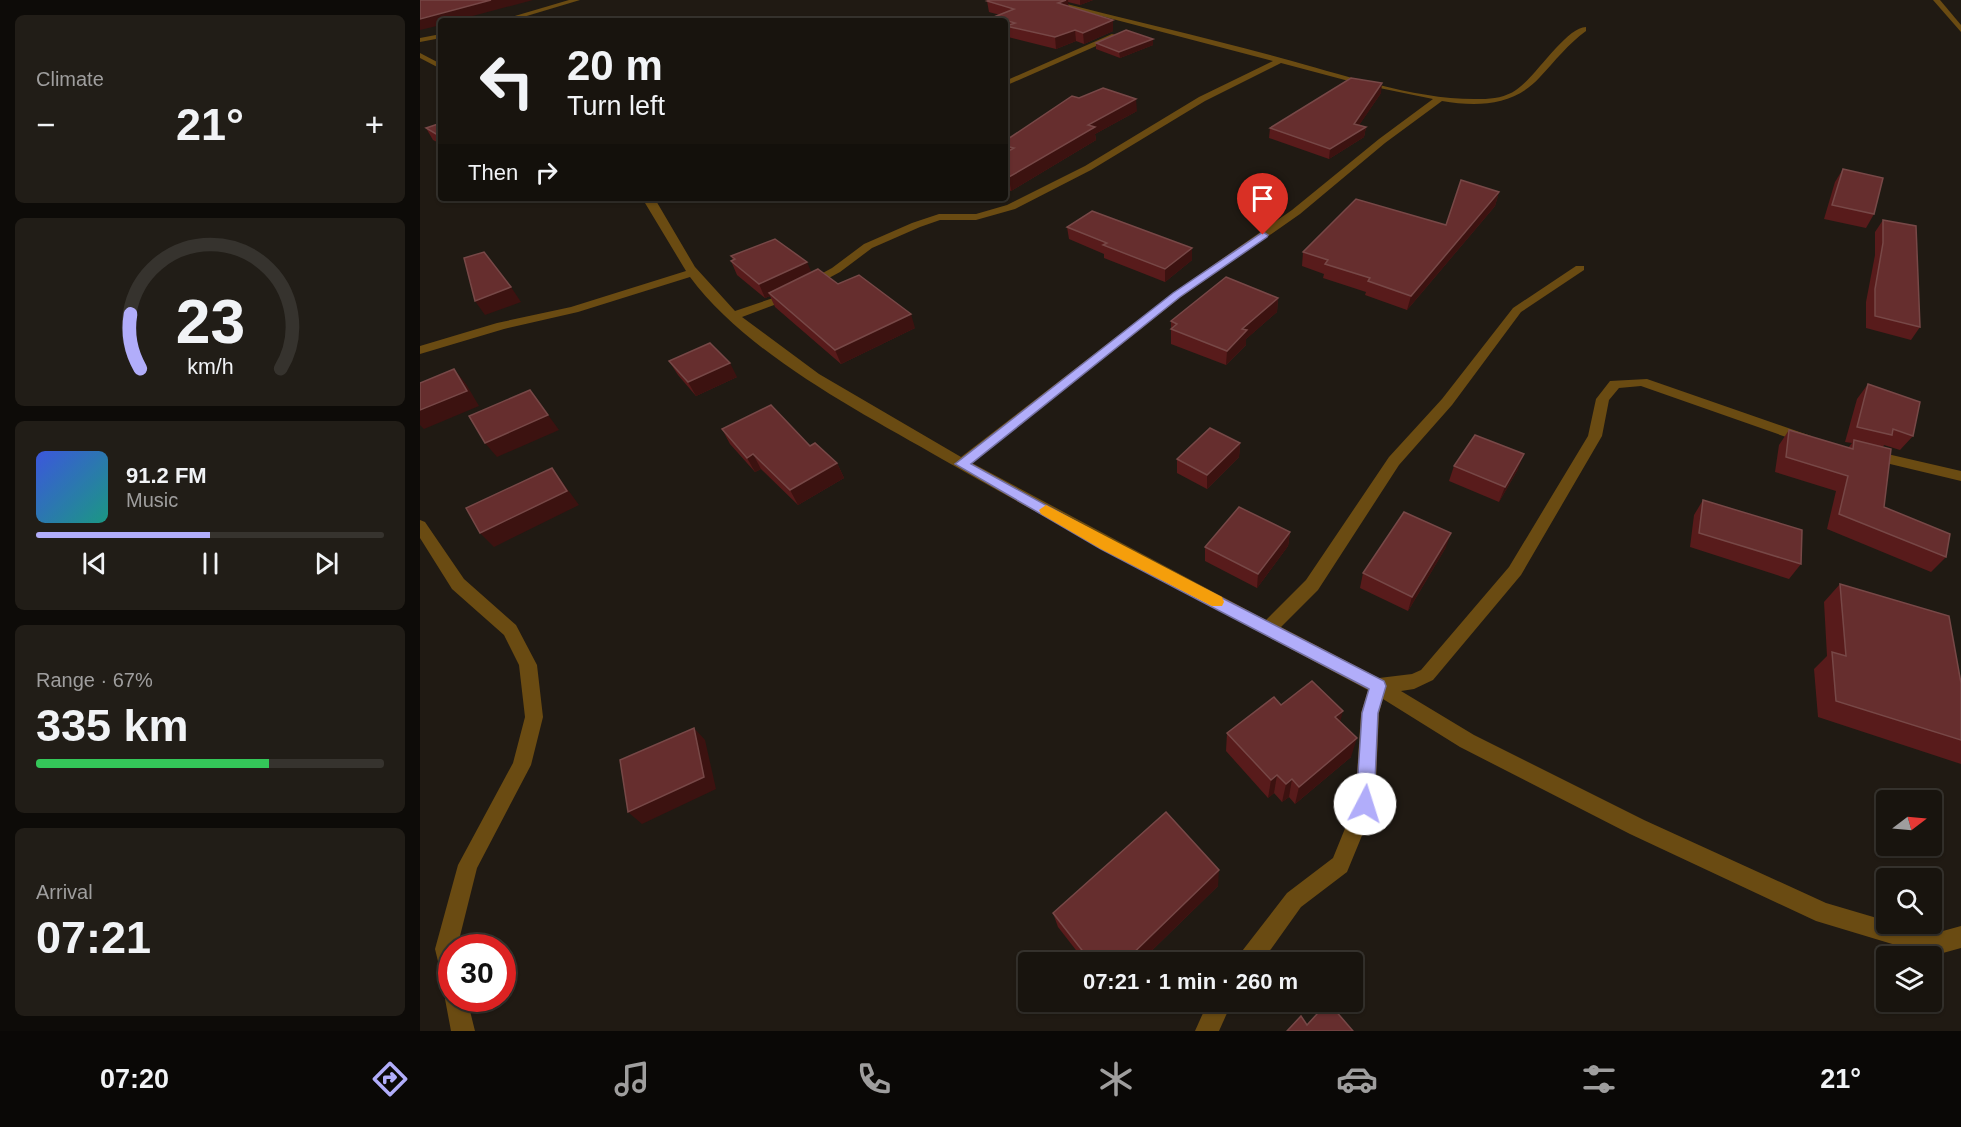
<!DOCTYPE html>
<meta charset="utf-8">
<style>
:root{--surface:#18140e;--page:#211d17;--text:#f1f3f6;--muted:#9f9e9e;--line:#36332e;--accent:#b1adfa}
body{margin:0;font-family:Arial,sans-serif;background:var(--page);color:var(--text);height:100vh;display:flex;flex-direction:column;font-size:22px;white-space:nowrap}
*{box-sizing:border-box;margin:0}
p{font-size:20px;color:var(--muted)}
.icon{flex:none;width:33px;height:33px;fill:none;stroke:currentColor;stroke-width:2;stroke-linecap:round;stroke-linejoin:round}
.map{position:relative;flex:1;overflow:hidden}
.drawer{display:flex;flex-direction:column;gap:15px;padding:15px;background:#0d0b08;width:420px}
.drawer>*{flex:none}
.banner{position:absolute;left:18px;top:18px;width:570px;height:183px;border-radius:6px;box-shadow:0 2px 4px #0004,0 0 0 2px var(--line);background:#18140e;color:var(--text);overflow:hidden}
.needle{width:39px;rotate:74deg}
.fabs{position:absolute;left:1456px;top:790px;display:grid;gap:12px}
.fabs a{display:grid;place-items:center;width:66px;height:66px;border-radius:6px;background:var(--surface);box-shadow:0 2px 4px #0004,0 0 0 2px var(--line);font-size:30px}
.speed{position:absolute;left:18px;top:934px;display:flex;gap:12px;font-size:30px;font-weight:700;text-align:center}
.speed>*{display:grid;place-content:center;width:78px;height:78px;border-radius:50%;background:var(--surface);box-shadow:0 2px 4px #0004,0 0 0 2px var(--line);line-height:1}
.speed .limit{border:9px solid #d22;background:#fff;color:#111}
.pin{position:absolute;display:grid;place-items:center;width:51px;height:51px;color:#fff;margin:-62px -26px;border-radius:50% 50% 50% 0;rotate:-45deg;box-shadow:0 0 6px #0007}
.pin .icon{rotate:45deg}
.me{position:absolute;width:66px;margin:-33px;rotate:5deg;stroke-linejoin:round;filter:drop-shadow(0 0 4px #0008)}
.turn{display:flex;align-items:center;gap:21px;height:126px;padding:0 30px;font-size:27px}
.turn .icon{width:78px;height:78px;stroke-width:2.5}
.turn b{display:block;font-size:42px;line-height:51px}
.then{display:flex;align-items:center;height:57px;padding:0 30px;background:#0003;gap:12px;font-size:22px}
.big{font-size:45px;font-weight:700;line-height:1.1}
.drawer .card{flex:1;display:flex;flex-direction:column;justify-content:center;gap:9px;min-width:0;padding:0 21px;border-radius:9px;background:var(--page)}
.drawer .dial{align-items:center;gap:0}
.dial svg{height:156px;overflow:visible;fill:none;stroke:var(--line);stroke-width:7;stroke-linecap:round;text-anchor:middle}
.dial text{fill:var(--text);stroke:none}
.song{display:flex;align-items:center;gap:18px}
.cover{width:72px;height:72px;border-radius:9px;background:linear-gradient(135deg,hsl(230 70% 55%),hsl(170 70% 35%))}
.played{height:6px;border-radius:3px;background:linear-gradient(90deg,var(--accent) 50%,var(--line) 50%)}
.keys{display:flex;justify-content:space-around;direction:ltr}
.heat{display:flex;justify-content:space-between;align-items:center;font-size:33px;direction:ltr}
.charge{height:9px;border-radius:4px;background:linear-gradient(90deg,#34c759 67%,var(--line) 0)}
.trip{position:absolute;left:598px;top:952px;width:345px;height:60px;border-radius:6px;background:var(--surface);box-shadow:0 2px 4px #0004,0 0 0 2px var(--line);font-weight:700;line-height:60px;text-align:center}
.tab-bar{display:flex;height:96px;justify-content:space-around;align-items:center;background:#0a0806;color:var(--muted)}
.tab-bar .icon{width:42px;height:42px}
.tab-bar .active{color:var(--accent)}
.tab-bar b{font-size:27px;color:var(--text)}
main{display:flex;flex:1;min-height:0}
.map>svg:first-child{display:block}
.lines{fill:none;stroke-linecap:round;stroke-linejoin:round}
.minor{fill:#6a4b12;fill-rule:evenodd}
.wall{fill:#581b1b}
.shaded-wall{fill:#3c1210}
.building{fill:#662e2e;stroke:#774847;stroke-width:1.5}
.route{fill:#b1adfa;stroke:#7370a2;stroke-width:1.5}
.slow{fill:#f59e0b}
</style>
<main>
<section class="drawer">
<div class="card"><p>Climate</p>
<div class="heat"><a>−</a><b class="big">21°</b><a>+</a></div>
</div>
<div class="card dial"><svg viewBox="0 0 100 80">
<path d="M14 69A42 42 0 1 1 86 69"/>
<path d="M14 69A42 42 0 0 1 9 41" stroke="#b1adfa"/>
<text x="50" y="56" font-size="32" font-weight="700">23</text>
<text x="50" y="72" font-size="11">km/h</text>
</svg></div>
<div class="card">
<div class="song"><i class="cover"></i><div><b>91.2 FM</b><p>Music</p></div></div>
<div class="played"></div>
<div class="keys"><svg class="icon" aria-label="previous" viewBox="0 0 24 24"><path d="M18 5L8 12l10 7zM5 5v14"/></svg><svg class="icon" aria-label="pause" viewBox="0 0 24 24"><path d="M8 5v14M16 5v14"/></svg><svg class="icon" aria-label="next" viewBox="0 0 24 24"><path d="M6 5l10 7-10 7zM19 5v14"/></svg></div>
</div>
<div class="card"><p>Range · 67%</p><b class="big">335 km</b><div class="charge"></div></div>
<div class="card"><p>Arrival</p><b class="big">07:21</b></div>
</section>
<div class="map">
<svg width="1541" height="1031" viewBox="0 0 1541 1031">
<rect width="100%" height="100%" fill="#201a13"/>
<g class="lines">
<g class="minor">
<polygon points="149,0 160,0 90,21 78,21"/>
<path d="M 620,0 L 631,0 C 708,20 785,37 861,58 C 921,74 998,101 1061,99 C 1073,99 1086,97 1096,90 C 1115,78 1146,27 1166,27 L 1166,31 C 1148,44 1135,61 1120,77 C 1094,106 1058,107 1022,101 L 965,143 L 880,214 L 761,297 L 552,463 L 846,620 L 886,580 L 969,457 L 1022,399 L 1093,308 L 1156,266 L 1164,266 L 1164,270 L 1101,312 L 1032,405 L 979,465 L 898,590 L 861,627 L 959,678 L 992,674 L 1001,670 L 1089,567 L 1168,436 L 1176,399 L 1190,381 L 1227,379 L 1391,436 L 1393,439 L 1386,444 L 1221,386 L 1199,388 L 1189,400 L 1182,436 L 1101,575 L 1013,680 L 994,689 L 981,691 L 1054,735 L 1224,820 L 1406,903 L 1467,921 L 1467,924 L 1478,924 L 1512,934 L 1541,926 L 1541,948 L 1512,956 L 1396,921 L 1210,834 L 1040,747 L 963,699 L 959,713 L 955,804 L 927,872 L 881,907 L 841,963 L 816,963 L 819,955 L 867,893 L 913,858 L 935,804 L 941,713 L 948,690 C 805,614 662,539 522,459 C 440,412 327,354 270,277 L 158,312 L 84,329 L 0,354 L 0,346 L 77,323 L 151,307 L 266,271 L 222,198 L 235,199 L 275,267 L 315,311 L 362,295 L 412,268 L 444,244 L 492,223 L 519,214 L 556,214 L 587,205 L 665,166 L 779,97 L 853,61 ZM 861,63 L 940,84 L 1013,99 L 959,139 L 872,210 L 753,293 L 541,457 L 399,374 L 322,317 L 370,299 L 420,272 L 452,248 L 500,227 L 520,220 L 556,220 L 595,209 L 671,170 L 785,101 Z"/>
<polygon points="1513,0 1520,0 1541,25 1541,32"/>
<polygon points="21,34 21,38 0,42 0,38"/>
<polygon points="692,34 699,36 585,86 585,81"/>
<polygon points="0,53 21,64 21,69 0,58"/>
<polygon points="1450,450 1541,471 1541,481 1445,458 1443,455 1445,452"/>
<polygon points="0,520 5,522 44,579 96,625 117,665 123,717 111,765 57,868 37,948 32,948 32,989 24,986 15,949 38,865 93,763 105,717 99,665 84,635 32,589 0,538"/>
<polygon points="32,990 32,999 47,999 55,1031 31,1031 25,999 28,991"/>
<polygon points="788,1002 812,1002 799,1031 775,1031"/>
</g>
</g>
<g class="wall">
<polygon points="570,0 673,0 660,5 648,2 648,7 693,31 664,44 656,41 636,49 588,37 587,31 585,31 585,21 575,21 574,17 580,15 569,12 567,1"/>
<polygon points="676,43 733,45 700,58 676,49"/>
<polygon points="961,93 939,125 946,127 944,137 909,159 849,138 850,128"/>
<polygon points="717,111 675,134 676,140 591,191 585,188 585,141"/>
<polygon points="21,123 21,144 13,140 6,128"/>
<polygon points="1423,169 1454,214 1446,228 1404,219 1415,182"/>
<polygon points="1079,192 1075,206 987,310 945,295 946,292 903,278 904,274 882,266 883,252 1026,225"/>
<polygon points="1463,220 1500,327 1491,340 1446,328 1446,302 1455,255 1455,232"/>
<polygon points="647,227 772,260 745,282 684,258 684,254 649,239"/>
<polygon points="311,256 391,273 418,284 495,328 421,364 355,307 350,296 345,298 317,275 311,261 313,260"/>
<polygon points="858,298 857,312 826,339 826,345 806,365 751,344 751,321"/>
<polygon points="249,361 317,377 276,396 258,375"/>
<polygon points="1448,384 1493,436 1480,450 1464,445 1463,447 1464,507 1526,557 1511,572 1407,529 1416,491 1355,472 1359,445 1369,430 1428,448 1432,443 1425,442 1437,399"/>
<polygon points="302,429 390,446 417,463 424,478 378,505 341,469 335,472 310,444"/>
<polygon points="820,443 819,457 787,489 757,473 757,459"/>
<polygon points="1034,466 1098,469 1079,502 1029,481"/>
<polygon points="1283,500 1381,564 1369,579 1270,547 1274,515"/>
<polygon points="870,532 868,546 837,588 785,561 785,547"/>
<polygon points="1026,547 988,611 940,588 943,573"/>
<polygon points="1420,584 1541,683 1541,764 1398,717 1394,669 1407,656 1404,602"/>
<polygon points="861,705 920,722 931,757 875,804 869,797 862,802 854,793 848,798 806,751 807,733"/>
<polygon points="798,886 719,963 666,963 638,927 633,913"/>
</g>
<g class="shaded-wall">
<polygon points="71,0 113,0 34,21 21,21 21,25 0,30 0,19"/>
<polygon points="646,0 648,0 649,10 638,3"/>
<polygon points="660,0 673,0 660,5"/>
<polygon points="693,20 693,31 664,44 663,33"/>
<polygon points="655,30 656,41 636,49 635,37"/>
<polygon points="733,39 733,45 700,58 699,52"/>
<polygon points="962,83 961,93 933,134 934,124"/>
<polygon points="716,99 717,111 675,134 676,140 591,191 589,177 668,125"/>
<polygon points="946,127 944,137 909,159 910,149"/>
<polygon points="1079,192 1075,206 987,310 991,296"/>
<polygon points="772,248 772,260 745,282 745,269"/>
<polygon points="387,262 393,276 349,293 350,296 345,298 339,284"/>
<polygon points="91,287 101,302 65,315 55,301"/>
<polygon points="858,298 857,312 826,339 826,345 806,365 807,351 822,329"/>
<polygon points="491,314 495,328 421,364 415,350"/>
<polygon points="310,363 317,377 276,396 268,382"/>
<polygon points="34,369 46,384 59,406 4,429 0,425 0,410"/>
<polygon points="110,390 139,430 77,457 65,443"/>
<polygon points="820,443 819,457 787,489 787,475"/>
<polygon points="333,454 341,469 335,472 327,458"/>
<polygon points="1104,454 1098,469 1079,502 1085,487"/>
<polygon points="417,463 424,478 378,505 370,490"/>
<polygon points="132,468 159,505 74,547 60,533"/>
<polygon points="870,532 868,546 837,588 838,574"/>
<polygon points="1031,533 1026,547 988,611 992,597"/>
<polygon points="923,711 918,730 915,717"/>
<polygon points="274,728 285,740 296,789 222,824 208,812"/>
<polygon points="937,738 931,757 875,804 879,787"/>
<polygon points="857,775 854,793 848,798 851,780"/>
<polygon points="872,779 869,797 862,802 866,784"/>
<polygon points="799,870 798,886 719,963 703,963"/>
</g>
<g class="building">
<polygon points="0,0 71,0 0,19"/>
<polygon points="570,0 646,0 638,3 693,20 663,33 655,30 635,37 586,26 595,23 574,17 594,9 567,1"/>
<polygon points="706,30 733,39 699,52 676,43"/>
<polygon points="931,78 962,83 934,124 946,127 910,149 850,128"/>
<polygon points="683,88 716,99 668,125 675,127 589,177 585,176 585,153 594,148 585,146 585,141 652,96 659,98"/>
<polygon points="21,123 21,137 6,128"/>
<polygon points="1423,169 1463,178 1454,214 1412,205"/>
<polygon points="1041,180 1079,192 991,296 948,281 950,278 905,264 908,260 883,252 936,199 1026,225"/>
<polygon points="672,211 772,248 745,269 683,245 687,243 647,227"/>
<polygon points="1463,220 1496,226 1500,327 1455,316 1455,289 1463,243"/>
<polygon points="355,239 387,262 339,284 311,261 315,259 311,256"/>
<polygon points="64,252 91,287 55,301 44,258"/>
<polygon points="398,269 418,284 439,275 491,314 415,350 349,293"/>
<polygon points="806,277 858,298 822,329 827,330 807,351 751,329 757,324 751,321"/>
<polygon points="290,343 310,363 268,382 249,361"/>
<polygon points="34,369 47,391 0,410 0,383"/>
<polygon points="1448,384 1500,402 1493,436 1473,429 1472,435 1437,427"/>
<polygon points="110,390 128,415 65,443 49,416"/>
<polygon points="351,405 390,446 395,443 417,463 370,490 333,454 327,458 302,429"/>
<polygon points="790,428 820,443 787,475 757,459"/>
<polygon points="1369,430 1433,449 1434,440 1471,449 1464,507 1530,534 1526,557 1419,514 1428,476 1366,457"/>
<polygon points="1055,435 1104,454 1085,487 1034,466"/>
<polygon points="132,468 147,491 60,533 46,508"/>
<polygon points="1283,500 1382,530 1381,564 1279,533"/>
<polygon points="819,507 870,532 838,574 785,547"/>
<polygon points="984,512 1031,533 992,597 943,573"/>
<polygon points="1420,584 1529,616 1541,683 1541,740 1416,701 1412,652 1426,656"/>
<polygon points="892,681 923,711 915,717 937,738 879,787 872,779 866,784 857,775 851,780 807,733 854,697 861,705"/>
<polygon points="274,728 284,777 208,812 200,760"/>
<polygon points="746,812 799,870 703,963 672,963 633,913"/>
<polygon points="908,1002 933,1031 867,1031 881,1016 887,1025"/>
</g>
<polygon class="route" points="843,232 848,235 847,237 760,297 551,464 691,541 964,681 966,686 958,713 954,804 951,810 945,813 939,810 936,804 942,713 949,689 681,549 535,464 753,293"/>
<polygon class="slow" points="626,505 802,597 804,602 802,606 792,606 681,549 621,514 619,510"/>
</svg>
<div class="fabs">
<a><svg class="needle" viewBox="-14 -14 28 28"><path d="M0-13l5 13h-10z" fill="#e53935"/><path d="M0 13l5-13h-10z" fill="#9f9e9e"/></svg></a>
<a><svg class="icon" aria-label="search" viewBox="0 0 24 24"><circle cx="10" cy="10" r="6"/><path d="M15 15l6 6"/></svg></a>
<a><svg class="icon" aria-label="layers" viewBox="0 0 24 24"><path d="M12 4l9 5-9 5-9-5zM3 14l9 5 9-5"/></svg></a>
</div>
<div class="speed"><div class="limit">30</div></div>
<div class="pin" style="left:843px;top:235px;background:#d93025"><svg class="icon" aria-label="arrive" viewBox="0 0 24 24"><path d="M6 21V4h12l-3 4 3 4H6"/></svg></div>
<svg class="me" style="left:945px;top:804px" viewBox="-20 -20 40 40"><circle r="19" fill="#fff"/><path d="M0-13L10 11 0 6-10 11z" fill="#b1adfa"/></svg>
<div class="trip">07:21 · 1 min · 260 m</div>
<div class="banner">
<div class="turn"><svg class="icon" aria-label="left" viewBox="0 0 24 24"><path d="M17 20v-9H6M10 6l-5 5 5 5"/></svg><div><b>20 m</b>Turn left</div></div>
<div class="then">Then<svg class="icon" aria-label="right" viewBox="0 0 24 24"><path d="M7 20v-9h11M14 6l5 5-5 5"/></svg></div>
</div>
</div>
</main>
<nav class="tab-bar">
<b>07:20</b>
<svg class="icon active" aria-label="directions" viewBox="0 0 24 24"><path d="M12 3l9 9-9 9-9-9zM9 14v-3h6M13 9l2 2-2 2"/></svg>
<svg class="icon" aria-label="music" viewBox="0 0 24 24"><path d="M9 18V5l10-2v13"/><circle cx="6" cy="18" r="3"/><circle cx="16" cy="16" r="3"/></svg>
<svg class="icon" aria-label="phone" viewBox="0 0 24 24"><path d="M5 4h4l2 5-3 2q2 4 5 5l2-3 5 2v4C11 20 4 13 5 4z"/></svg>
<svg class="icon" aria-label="climate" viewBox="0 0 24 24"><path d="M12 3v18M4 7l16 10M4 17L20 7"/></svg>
<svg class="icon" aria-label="car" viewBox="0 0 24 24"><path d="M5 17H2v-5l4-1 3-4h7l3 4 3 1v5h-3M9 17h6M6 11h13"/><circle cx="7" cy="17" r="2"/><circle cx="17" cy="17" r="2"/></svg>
<svg class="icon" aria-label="filters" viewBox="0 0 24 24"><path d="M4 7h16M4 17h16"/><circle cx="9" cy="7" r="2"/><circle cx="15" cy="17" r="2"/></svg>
<b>21°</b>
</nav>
